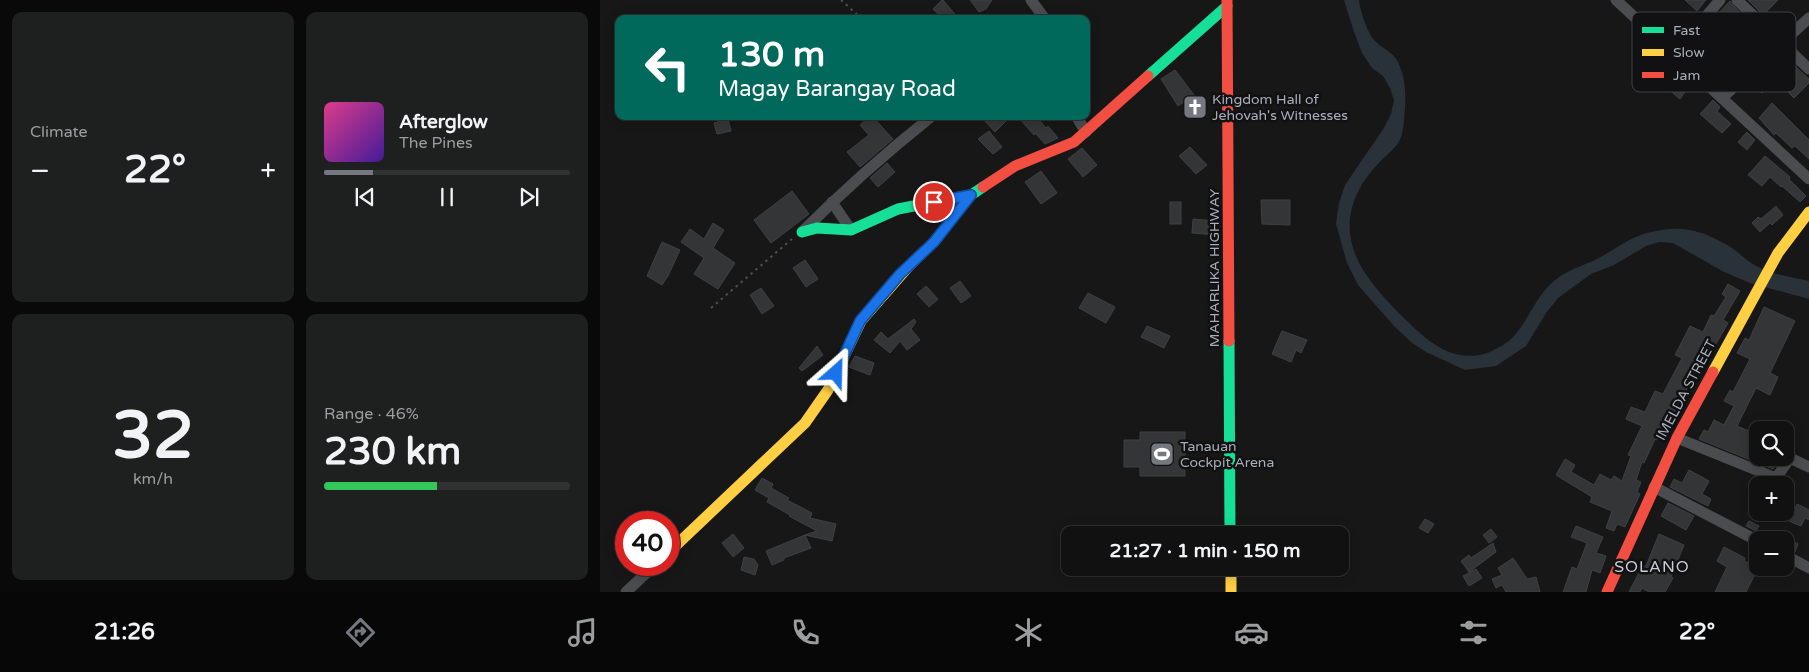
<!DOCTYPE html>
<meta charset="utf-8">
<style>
:root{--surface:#111;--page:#1e1f1f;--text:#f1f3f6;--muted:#9c9d9f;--line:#303131;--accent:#757880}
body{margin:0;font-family:"Varela Round",sans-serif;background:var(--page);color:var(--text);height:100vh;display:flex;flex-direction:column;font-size:19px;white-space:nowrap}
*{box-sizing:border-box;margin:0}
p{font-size:16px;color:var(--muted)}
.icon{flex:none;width:28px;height:28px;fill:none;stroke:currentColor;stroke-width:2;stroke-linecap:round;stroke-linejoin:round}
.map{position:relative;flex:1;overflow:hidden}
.side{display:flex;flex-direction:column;gap:12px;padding:12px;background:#090909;width:600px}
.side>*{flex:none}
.banner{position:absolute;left:15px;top:15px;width:475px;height:105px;border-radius:10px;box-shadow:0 2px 12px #0003,0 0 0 1px var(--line);background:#00695c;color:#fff;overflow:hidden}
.controls{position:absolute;left:1149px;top:421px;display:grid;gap:10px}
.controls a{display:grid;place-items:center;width:45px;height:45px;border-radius:10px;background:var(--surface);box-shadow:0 2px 12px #0003,0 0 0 1px var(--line);font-size:25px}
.speed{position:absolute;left:15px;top:511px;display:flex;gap:10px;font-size:25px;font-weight:700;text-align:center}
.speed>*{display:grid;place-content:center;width:65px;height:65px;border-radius:50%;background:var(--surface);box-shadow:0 2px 12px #0003,0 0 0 1px var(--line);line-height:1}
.speed .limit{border:8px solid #d22;background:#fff;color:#111}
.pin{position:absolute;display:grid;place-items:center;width:42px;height:42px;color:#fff;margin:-21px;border:2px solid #fff;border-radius:50%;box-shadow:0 1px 5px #0007}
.me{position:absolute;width:55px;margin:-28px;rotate:25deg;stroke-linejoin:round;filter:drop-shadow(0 0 4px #0008)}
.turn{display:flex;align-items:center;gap:18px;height:105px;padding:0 20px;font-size:22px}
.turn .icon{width:65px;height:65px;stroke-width:2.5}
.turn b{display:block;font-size:35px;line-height:42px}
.big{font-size:38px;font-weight:700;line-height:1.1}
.side .tile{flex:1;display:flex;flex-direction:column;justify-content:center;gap:8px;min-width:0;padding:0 18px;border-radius:10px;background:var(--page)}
.side .dial{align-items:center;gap:0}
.dial b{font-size:65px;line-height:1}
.song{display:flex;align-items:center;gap:15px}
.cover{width:60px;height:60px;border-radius:8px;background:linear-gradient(135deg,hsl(330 70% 55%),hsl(260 70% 35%))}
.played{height:5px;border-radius:2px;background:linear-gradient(90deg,var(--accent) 20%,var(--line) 20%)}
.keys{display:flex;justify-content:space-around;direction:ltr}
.heat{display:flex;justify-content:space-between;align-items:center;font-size:28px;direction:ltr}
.charge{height:8px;border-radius:4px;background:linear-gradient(90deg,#34c759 46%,var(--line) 0)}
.side .tiles{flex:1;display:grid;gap:12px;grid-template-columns:repeat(2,1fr)}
.trip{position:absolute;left:461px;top:526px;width:288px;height:50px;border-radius:10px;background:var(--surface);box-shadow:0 2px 12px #0003,0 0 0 1px var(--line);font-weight:700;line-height:50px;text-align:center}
.tabs{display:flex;height:80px;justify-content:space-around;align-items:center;background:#070707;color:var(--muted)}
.tabs .icon{width:35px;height:35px}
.tabs .on{color:var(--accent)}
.tabs b{font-size:22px;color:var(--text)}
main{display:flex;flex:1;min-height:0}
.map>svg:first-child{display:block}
.water{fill:#2a3239}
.building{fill:#343537;stroke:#3f4043}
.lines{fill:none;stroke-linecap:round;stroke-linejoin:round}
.path{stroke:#4d4e52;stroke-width:2;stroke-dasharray:2.5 4;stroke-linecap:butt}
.street{stroke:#4b4c50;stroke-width:11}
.fast{stroke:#16e098;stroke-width:11}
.slow{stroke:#ffcf43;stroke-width:11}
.jam{stroke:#f24e42;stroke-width:11}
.route-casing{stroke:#114b97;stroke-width:12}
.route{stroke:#1a73e8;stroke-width:9}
.labels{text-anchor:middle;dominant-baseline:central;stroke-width:5;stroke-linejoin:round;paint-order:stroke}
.poi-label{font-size:14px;fill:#a8adb8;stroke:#111113;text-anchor:start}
.street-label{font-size:14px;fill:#a8adb8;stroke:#111113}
.quarter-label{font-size:16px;letter-spacing:1px;fill:#c9ccd4;stroke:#111113}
.key{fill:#111113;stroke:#3e4045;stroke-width:1}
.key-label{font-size:14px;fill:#a8adb8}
</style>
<main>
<section class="side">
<div class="tiles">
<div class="tile"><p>Climate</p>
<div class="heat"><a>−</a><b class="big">22°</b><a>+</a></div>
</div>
<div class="tile">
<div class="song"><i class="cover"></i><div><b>Afterglow</b><p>The Pines</p></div></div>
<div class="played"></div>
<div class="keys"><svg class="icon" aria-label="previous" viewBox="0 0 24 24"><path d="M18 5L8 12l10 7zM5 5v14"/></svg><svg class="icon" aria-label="pause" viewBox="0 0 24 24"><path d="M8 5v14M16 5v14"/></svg><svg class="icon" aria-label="next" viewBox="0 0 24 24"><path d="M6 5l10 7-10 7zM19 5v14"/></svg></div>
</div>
<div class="tile dial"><b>32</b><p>km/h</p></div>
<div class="tile"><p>Range · 46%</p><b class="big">230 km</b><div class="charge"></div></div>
</div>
</section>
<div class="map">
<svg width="1209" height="592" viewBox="0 0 1209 592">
<rect width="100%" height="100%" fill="#171717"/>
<path class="water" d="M 744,0 L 759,0 C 760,10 767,32 774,40 C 781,48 793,52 798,62 C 805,76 806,93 805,108 C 804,117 804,129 801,137 C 797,148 786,155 779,163 C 759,183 745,211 751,240 C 757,271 783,297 805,319 C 829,343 855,365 890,352 C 898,348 908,343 914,336 C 929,319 936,296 954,281 C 966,271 981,266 995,260 C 1017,249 1031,235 1056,231 C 1085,225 1104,232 1129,246 C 1138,252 1146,260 1156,266 C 1173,275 1191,277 1209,281 L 1209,299 L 1150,283 L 1124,272 L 1073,243 L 1059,242 L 1046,246 L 1014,265 L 991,274 L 958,298 L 946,313 L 926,346 L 896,366 L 865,370 L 826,352 L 811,342 L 794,326 L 758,285 L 747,263 L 736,224 L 739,203 L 745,185 L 784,128 L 791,114 L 794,100 L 790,88 L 783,76 L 772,68 L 762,53 L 754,32 Z"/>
<g class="building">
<polygon points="342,0 343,0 359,19 344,19 341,16 340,16 333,9"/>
<polygon points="370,0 392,0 386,9 379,12"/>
<polygon points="1085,0 1106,0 1097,11"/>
<polygon points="1148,0 1178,0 1163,15"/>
<polygon points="1130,1 1141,14 1125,31 1131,36 1125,44 1109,31 1120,19 1116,16"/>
<polygon points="1050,42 1079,69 1077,71 1091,83 1080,99 1049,73 1058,63 1043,52"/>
<polygon points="1186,58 1209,79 1209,83 1194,98 1180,84 1177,86 1167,76"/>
<polygon points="575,70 594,95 578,106 561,79"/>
<polygon points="1161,80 1169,86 1162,93 1155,88"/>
<polygon points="1113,100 1120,107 1117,111 1131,124 1122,133 1100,114"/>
<polygon points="1172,103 1209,140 1209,159 1195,146 1192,148 1176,133 1174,135 1159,118"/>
<polygon points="270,116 272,116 293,139 260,167 247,152 269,135 260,125"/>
<polygon points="380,116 411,116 395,132"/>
<polygon points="417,116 436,116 446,128 448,126 458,138 445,144 435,133 434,135"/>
<polygon points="128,119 131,131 117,134 114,123"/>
<polygon points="389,131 402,147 393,154 378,139"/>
<polygon points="1147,132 1155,140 1147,150 1138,142"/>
<polygon points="590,147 607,165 596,174 579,156"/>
<polygon points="482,148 497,165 483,177 468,159"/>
<polygon points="1165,156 1190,177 1189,179 1206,196 1200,202 1182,186 1181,187 1170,177 1162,186 1148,175"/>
<polygon points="287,163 295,172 278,187 270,178"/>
<polygon points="441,171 457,193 441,204 425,182"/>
<polygon points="192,191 209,214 171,243 154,220"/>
<polygon points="661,200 690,200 690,225 662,224"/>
<rect x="570" y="202" width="11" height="22"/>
<polygon points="1176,206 1183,215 1172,225 1170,223 1160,232 1152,223 1158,217 1161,219"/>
<polygon points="593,219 616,221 616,235 592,233"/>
<polygon points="113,223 124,230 113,248 135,263 118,289 94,274 104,258 81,242 90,229 104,239"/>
<polygon points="62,242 80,250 68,276 62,285 47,276"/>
<polygon points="205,260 218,279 206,287 193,268"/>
<polygon points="360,281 371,296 361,303 350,288"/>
<polygon points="1128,284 1140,291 1123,320 1128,323 1112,351 1103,346 1094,370 1095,371 1085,393 1086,394 1071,424 1067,422 1057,440 1055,439 1044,463 1042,462 1036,480 1041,482 1037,492 1040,494 1025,527 1017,524 1014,531 1006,528 1012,511 990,502 992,497 956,475 965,459 975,465 971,472 994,485 1000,474 1011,480 1014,476 1022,481 1031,456 1028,455 1042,426 1026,419 1031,407 1045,412 1055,391 1063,394 1082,358 1075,355 1090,326 1103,332 1111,315 1114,316 1126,297 1122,294"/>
<polygon points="326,286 338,299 329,307 317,294"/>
<polygon points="161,288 174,306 162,314 150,295"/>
<polygon points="488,293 515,307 506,323 479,308"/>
<polygon points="1164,307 1195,321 1170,373 1178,377 1170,395 1156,388 1137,426 1158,435 1158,458 1181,458 1173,469 1099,439 1104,430 1108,432 1114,420 1124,425 1134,406 1124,401 1130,390 1133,392 1150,359 1137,353 1145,338 1149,340"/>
<polygon points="314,319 316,322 311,329 320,340 307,350 300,341 290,353 274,340 281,332 288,339"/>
<polygon points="547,326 570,336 564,348 541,337"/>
<polygon points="682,331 707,340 701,353 696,350 691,362 672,354"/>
<polygon points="217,346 223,355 202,371 199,368"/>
<polygon points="255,356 274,363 270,375 249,367"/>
<polygon points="540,432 585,432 585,476 540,476 540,467 524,467 524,440 540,440"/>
<polygon points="1089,470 1109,481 1102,494 1111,499 1108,506 1070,487 1074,479 1082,483"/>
<polygon points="162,478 173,484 171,488 189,498 187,500 212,513 210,518 236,524 232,541 205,535 217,531 189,516 190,515 167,502 169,498 155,490"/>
<polygon points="1068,503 1094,516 1086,530 1061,516"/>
<polygon points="1197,504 1209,510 1209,520 1205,518 1201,526 1189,521"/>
<polygon points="825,519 834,524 828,533 819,528"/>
<polygon points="1149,521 1159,526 1156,531 1146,526"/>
<polygon points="976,526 1003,537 996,553 1006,556 1000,573 992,570 986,592 963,592 972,567 977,569 987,543 971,537"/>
<polygon points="891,529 897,537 889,543 883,535"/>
<polygon points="133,534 144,548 133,557 122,543"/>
<polygon points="1059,534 1084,545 1071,577 1073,578 1065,592 1049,592 1042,588 1040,592 1029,592 1043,565 1046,566"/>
<polygon points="205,535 211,548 184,558 184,560 172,565 166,551"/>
<polygon points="1185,538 1198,544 1195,552 1185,548"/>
<polygon points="893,543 896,552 869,572 861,561 869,555 871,558"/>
<polygon points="1124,547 1145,558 1144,561 1158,568 1146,592 1115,592 1127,567 1117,561"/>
<polygon points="144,557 154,559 158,565 155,575 141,570"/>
<polygon points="913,558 927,579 936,577 940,592 906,592 902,585 896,588 892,579 902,575 898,568"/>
<polygon points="876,569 882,578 869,586 863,576"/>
</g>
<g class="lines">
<g class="path">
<polyline points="241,0 262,19"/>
<polyline points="111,308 192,239"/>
</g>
<g class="street">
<polyline points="431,0 445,19"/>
<polyline points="1016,0 1209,179"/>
<polyline points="1137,0 1209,69"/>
<polyline points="1074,54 1120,0"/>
<polyline points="1122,98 1209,18"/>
<polyline points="476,116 486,132"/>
<polyline points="232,202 251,230"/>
<path d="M 203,231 C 244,190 287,152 332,116"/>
<polyline points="1077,438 1176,478 1190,458 1209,467"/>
<polyline points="1054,487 1158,541"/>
<polyline points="1185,555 1209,568"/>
<polyline points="26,592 55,565"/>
</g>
<g class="fast">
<polyline points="548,76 627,6"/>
<polyline points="202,232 217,228 251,230 298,209 371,195 383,187"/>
<polyline points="629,341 630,535"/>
</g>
<g class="slow">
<polyline points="1113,372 1178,253 1209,212"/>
<polyline points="69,552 205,423 228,390 261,321 309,266"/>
<polyline points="631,568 631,592"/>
</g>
<g class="jam">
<polyline points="627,0 629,341"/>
<polyline points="383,187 415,166 474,142 548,76"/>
<polyline points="309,266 334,242 371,195"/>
<polyline points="1007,592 1077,438 1113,372"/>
</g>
</g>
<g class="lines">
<g class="route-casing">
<polyline id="route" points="236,373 260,321 300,274 334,242 371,195 334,202"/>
</g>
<use href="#route" class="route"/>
</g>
<defs>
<g id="church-square" transform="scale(1.25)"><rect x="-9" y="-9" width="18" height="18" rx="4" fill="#757880" stroke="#111113"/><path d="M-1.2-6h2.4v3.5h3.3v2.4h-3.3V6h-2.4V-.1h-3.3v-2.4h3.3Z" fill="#fff"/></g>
<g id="stadium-square" transform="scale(1.25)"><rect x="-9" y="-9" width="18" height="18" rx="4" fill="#757880" stroke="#111113"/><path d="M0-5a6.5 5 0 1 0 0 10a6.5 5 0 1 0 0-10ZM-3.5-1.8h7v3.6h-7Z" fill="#fff"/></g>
</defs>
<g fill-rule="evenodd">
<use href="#church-square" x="595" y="107"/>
<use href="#stadium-square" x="562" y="454"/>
</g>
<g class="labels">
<g class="poi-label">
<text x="612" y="99">Kingdom Hall of<tspan x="612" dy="16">Jehovah's Witnesses</tspan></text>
<text x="580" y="446">Tanauan<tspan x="580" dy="16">Cockpit Arena</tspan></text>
</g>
<g class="street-label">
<text transform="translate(614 268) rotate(-90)">MAHARLIKA HIGHWAY</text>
<text transform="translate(1086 390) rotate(-62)">IMELDA STREET</text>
</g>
<g class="quarter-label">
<text x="1052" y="567">SOLANO</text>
</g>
</g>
<rect x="1032" y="12" width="164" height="80" rx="8" class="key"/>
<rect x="1042" y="27" width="22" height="6" fill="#16e098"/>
<rect x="1042" y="49" width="22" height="7" fill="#ffcf43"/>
<rect x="1042" y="72" width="22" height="6" fill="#f24e42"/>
<g class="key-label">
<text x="1073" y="35">Fast</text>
<text x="1073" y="57">Slow</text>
<text x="1073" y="80">Jam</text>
</g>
</svg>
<div class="controls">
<a><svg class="icon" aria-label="search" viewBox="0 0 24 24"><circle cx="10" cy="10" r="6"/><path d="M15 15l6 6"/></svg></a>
<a>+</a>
<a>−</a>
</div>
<div class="speed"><div class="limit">40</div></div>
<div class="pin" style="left:334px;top:202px;background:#d93025"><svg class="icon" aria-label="arrive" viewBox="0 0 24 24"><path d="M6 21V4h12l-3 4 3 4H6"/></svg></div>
<svg class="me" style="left:236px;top:373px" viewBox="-20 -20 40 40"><path d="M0-17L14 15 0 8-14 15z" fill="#1a73e8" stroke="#fff" stroke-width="4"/></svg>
<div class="trip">21:27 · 1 min · 150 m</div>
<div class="banner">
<div class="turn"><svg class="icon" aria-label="left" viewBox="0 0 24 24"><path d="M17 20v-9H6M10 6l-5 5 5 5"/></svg><div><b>130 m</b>Magay Barangay Road</div></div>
</div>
</div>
</main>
<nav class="tabs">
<b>21:26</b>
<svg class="icon on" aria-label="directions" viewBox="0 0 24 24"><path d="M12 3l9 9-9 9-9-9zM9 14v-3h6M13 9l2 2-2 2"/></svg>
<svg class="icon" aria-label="music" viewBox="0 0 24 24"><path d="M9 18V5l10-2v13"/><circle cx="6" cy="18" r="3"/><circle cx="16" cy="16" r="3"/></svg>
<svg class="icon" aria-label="phone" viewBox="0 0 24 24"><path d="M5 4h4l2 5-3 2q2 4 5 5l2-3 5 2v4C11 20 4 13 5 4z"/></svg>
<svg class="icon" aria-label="climate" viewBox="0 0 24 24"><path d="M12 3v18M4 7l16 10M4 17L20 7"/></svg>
<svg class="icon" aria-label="car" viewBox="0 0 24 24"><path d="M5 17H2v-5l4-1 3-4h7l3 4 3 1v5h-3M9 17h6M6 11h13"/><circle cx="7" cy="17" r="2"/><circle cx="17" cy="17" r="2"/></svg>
<svg class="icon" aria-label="filters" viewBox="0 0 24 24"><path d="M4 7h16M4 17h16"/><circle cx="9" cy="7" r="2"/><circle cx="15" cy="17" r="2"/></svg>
<b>22°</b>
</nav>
